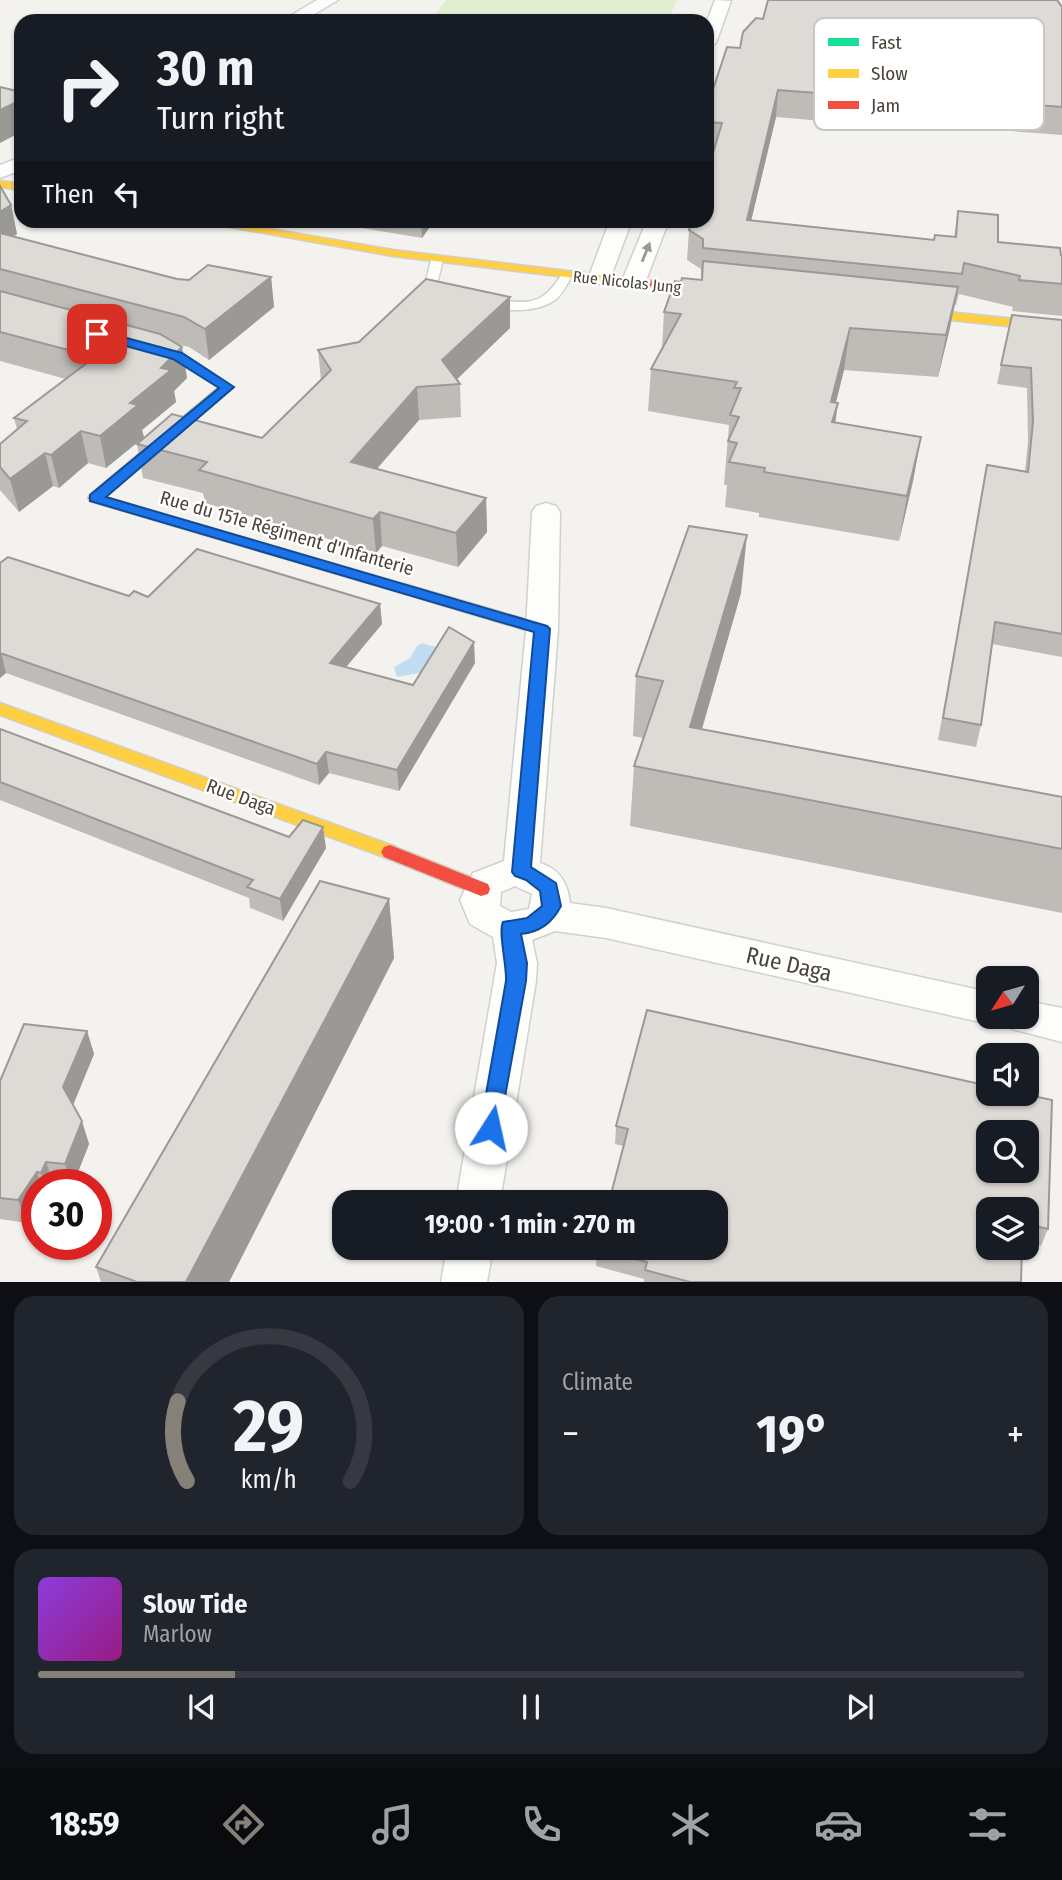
<!DOCTYPE html>
<meta charset="utf-8">
<style>
:root{--surface:#171b24;--page:#20242c;--text:#f1f3f6;--muted:#9ea1a6;--line:#363941;--accent:#868178}
body{margin:0;font-family:"Fira Sans Condensed",sans-serif;background:var(--page);color:var(--text);height:100vh;display:flex;flex-direction:column;font-size:26px;white-space:nowrap}
*{box-sizing:border-box;margin:0}
p{font-size:23px;color:var(--muted)}
.icon{flex:none;width:38px;height:38px;fill:none;stroke:currentColor;stroke-width:2;stroke-linecap:round;stroke-linejoin:round}
.map{position:relative;height:1282px;overflow:hidden}
.side{display:flex;flex-direction:column;gap:14px;padding:14px;background:#0d0f14;flex:1}
.side>*{flex:none}
.hud{position:absolute;left:14px;top:14px;width:700px;height:214px;border-radius:21px;box-shadow:0 2px 5px #0004;background:#171b24;color:var(--text);overflow:hidden}
.needle{width:46px;rotate:233deg}
.controls{position:absolute;left:976px;top:966px;display:grid;gap:14px}
.controls a{display:grid;place-items:center;width:63px;height:63px;border-radius:14px;background:var(--surface);box-shadow:0 2px 5px #0004;font-size:35px}
.speed{position:absolute;left:21px;top:1169px;display:flex;gap:14px;font-size:35px;font-weight:700;text-align:center}
.speed>*{display:grid;place-content:center;width:91px;height:91px;border-radius:50%;background:var(--surface);box-shadow:0 2px 5px #0004;line-height:1}
.speed .limit{border:10px solid #d22;background:#fff;color:#111}
.pin{position:absolute;display:grid;place-items:center;width:60px;height:60px;color:#fff;margin:-30px;border-radius:14px;box-shadow:0 4px 10px #0006}
.me{position:absolute;width:77px;margin:-38px;rotate:10deg;stroke-linejoin:round;filter:drop-shadow(0 0 5px #0008)}
.turn{display:flex;align-items:center;gap:24px;height:147px;padding:0 28px;font-size:32px}
.turn .icon{width:91px;height:91px;stroke-width:2.5}
.turn b{display:block;font-size:49px;line-height:60px}
.then{display:flex;align-items:center;height:66px;padding:0 28px;background:#0003;gap:14px;font-size:26px}
.big{font-size:52px;font-weight:700;line-height:1.1}
.side .card{flex:1;display:flex;flex-direction:column;justify-content:center;gap:10px;min-width:0;padding:0 24px;border-radius:21px;background:var(--page)}
.side .dial{align-items:center;gap:0}
.dial svg{height:182px;overflow:visible;fill:none;stroke:var(--line);stroke-width:7;stroke-linecap:round;text-anchor:middle}
.dial text{fill:var(--text);stroke:none}
.song{display:flex;align-items:center;gap:21px}
.cover{width:84px;height:84px;border-radius:10px;background:linear-gradient(135deg,hsl(270 70% 55%),hsl(310 70% 35%))}
.played{height:7px;border-radius:4px;background:linear-gradient(90deg,var(--accent) 20%,var(--line) 20%)}
.keys{display:flex;justify-content:space-around;direction:ltr}
.heat{display:flex;justify-content:space-between;align-items:center;font-size:38px;direction:ltr}
.side .tiles{flex:1;display:grid;gap:14px;grid-template-columns:1fr 1fr}
.card:last-child{grid-column:span 2}
.trip{position:absolute;left:332px;top:1190px;width:396px;height:70px;border-radius:21px;background:var(--surface);box-shadow:0 2px 5px #0004;font-weight:700;line-height:70px;text-align:center}
.tab-bar{display:flex;height:112px;justify-content:space-around;align-items:center;background:#090b0e;color:var(--muted)}
.tab-bar .icon{width:49px;height:49px}
.tab-bar .current{color:var(--accent)}
.tab-bar b{font-size:32px;color:var(--text)}
.map>svg:first-child{display:block}
.green{fill:#e1eecf}
.water{fill:#c0ddf1}
.lines{fill:none;stroke-linecap:round;stroke-linejoin:round}
.lane-casing{stroke:#d2d0cb;stroke-width:3}
.street-casing{stroke:#d2d0cb;stroke-width:3}
.fast-casing{stroke:#d3cfc5;stroke-width:3}
.slow-casing{stroke:#d3cfc5;stroke-width:3}
.jam-casing{stroke:#d3cfc5;stroke-width:3}
.lane{fill:#fdfdfc;fill-rule:evenodd}
.street{fill:#fdfdfc;fill-rule:evenodd}
.fast{fill:#16e098;fill-rule:evenodd}
.slow{fill:#ffcf43;fill-rule:evenodd}
.jam{fill:#f24e42;fill-rule:evenodd}
.wall{fill:#bfbcb8;fill-rule:evenodd}
.shaded-wall{fill:#9b9996}
.building{fill:#dedbd6;stroke:#9b9996;stroke-width:2;fill-rule:evenodd}
.oneway{fill:#9b9791}
.route{fill:#1a73e8;stroke:#114b97;stroke-width:2}
.labels{text-anchor:middle;dominant-baseline:central;stroke-width:5;stroke-linejoin:round;paint-order:stroke}
.far-street-label{font-size:16px;fill:#4b4439;stroke:#fff}
.street-label{font-size:19px;fill:#4b4439;stroke:#fff}
.near-street-label{font-size:23px;fill:#4b4439;stroke:#fff}
.key{fill:#fff;stroke:#c9c7c4;stroke-width:2}
.key-label{font-size:19px;fill:#4b4439}
</style>
<div class="map">
<svg width="1062" height="1282" viewBox="0 0 1062 1282">
<rect width="100%" height="100%" fill="#f4f2ee"/>
<polygon class="green" points="446,0 677,0 668,21 430,21"/>
<polygon class="water" points="422,643 439,648 424,672 397,677 394,667 410,658 417,646"/>
<g class="lines">
<g class="lane-casing">
<g id="lane">
<polygon points="437,257 443,260 437,284 450,291 450,295 442,295 425,285 431,260"/>
<path d="M 566,273 L 572,276 C 567,284 563,294 555,300 C 539,312 500,314 483,302 C 489,298 492,299 499,300 C 533,305 544,302 562,274 Z"/>
</g>
</g>
<g class="street-casing">
<g id="street">
<polygon points="317,0 338,0 303,21 282,21"/>
<polygon points="715,0 731,1 716,43 707,48 707,21"/>
<polygon points="21,157 21,170 0,178 0,165"/>
<polygon points="610,220 632,220 610,279 607,284 591,284 588,279"/>
<polygon points="647,220 669,220 645,283 641,288 625,288 621,283"/>
<path d="M 546,503 L 556,506 L 560,512 L 558,630 L 540,863 C 560,869 568,884 570,903 L 606,908 L 989,992 L 989,1017 L 1005,1017 L 989,1024 L 606,938 L 555,931 L 532,940 L 537,963 L 536,981 L 500,1202 L 456,1202 L 497,963 L 493,937 L 470,924 L 460,900 L 473,873 L 504,861 L 526,630 L 532,512 L 536,506 ZM 515,886 L 532,894 L 529,909 L 511,912 L 500,906 L 501,892 Z"/>
<polygon points="1027,1001 1062,1008 1062,1042 1012,1029 1006,1017 1027,1017"/>
<polygon points="447,1248 493,1248 487,1282 441,1282"/>
</g>
</g>
<g class="fast-casing">
<polygon id="fast" points="404,584 548,626 550,630 542,635 399,592 396,589"/>
</g>
<g class="slow-casing">
<g id="slow">
<polygon points="0,181 21,184 21,190 0,187"/>
<polygon points="190,220 218,220 393,250 625,278 631,281 625,284 393,256"/>
<polygon points="900,307 1062,324 1062,332 896,314 896,308"/>
<polygon points="0,703 396,847 399,852 396,857 390,859 384,857 0,715"/>
</g>
</g>
<g class="jam-casing">
<g id="jam">
<polygon points="625,278 726,289 732,292 726,295 621,283 619,281"/>
<polygon points="136,341 181,353 233,387 105,497 409,586 412,589 409,592 399,592 90,501 88,498 90,495 219,387 173,359 132,348 132,342"/>
<polygon points="390,845 488,884 490,889 488,894 481,896 384,857 381,852 384,847"/>
</g>
</g>
<use href="#lane" class="lane"/>
<use href="#street" class="street"/>
<use href="#fast" class="fast"/>
<use href="#slow" class="slow"/>
<use href="#jam" class="jam"/>
</g>
<g class="wall">
<polygon points="1062,7 1062,135 907,123 906,128 776,117 751,221 934,240 954,237 958,211 998,242 1062,255 1062,316 1012,311 1013,307 959,294 956,305 955,305 938,377 844,370 836,402 835,423 921,437 913,481 899,541 759,517 759,513 725,507 727,485 724,485 729,425 648,411 651,369 662,349 664,312 681,282 701,280 701,269 687,260 689,230 714,151 707,150 707,108 740,48 763,19"/>
<polygon points="0,186 11,205 17,234 13,237 177,279 189,280 271,277 274,307 209,360 189,347 177,344 182,347 187,378 174,391 176,402 142,430 144,437 106,468 88,463 59,488 53,486 19,512 0,490 0,444 17,429 14,418 66,379 0,361"/>
<polygon points="314,220 435,220 422,238"/>
<polygon points="510,297 510,328 457,379 460,384 461,417 419,420 377,469 486,498 487,532 458,567 382,546 376,553 205,503 203,493 143,478 137,444 262,438 321,380 318,350 359,342"/>
<polygon points="1012,315 1062,320 1062,657 992,644 981,725 976,747 938,740 987,465 1025,471 1028,442 1027,388 997,384"/>
<polygon points="0,563 129,596 380,604 382,624 346,667 413,685 475,663 399,791 329,773 319,785 6,673 0,678"/>
<polygon points="741,593 702,729 1062,797 1062,913 630,826 634,766 643,738 633,736 636,676"/>
<polygon points="0,729 289,837 326,848 283,921 250,908 249,898 0,800"/>
<polygon points="389,899 394,958 229,1282 101,1282 96,1267"/>
<path d="M 647,1010 L 989,1086 L 989,1094 L 1024,1094 L 1052,1100 L 1048,1229 L 1041,1246 L 1027,1243 L 1027,1209 L 989,1209 L 989,1248 L 1022,1248 L 1021,1282 L 644,1282 L 644,1279 L 596,1266 L 597,1248 L 716,1248 L 716,1202 L 609,1202 L 623,1146 L 615,1144 L 616,1126 ZM 989,1132 L 1027,1132 L 1027,1171 L 989,1171 Z"/>
<polygon points="87,1031 94,1054 73,1105 89,1144 73,1185 37,1185 37,1208 27,1223 0,1219 0,1081"/>
</g>
<g class="shaded-wall">
<polygon points="778,90 776,117 744,250 747,220"/>
<polygon points="21,100 21,132 0,143 0,110"/>
<polygon points="11,205 17,234 0,245 0,212"/>
<polygon points="421,220 435,220 422,238"/>
<polygon points="271,277 274,307 209,360 205,329"/>
<polygon points="958,287 950,328 938,377 946,335"/>
<polygon points="510,297 510,328 451,385 442,360"/>
<polygon points="850,328 844,370 825,445 831,402"/>
<polygon points="182,347 187,378 174,391 176,402 142,430 144,437 106,468 100,436 161,368"/>
<polygon points="417,387 419,420 354,495 351,462"/>
<polygon points="838,403 832,446 832,422"/>
<polygon points="81,431 88,463 59,488 51,455"/>
<polygon points="921,437 913,481 899,541 907,496"/>
<polygon points="45,453 53,486 19,512 10,479"/>
<polygon points="486,498 487,532 458,567 456,533"/>
<polygon points="380,512 382,546 376,553 373,519"/>
<polygon points="747,535 741,593 688,777 690,727"/>
<polygon points="380,604 382,624 332,684 330,663"/>
<polygon points="474,642 475,663 399,791 397,770"/>
<polygon points="1,652 6,673 0,678 0,653"/>
<polygon points="326,752 329,773 319,785 317,764"/>
<polygon points="323,827 326,848 283,921 280,899"/>
<polygon points="389,899 394,958 229,1282 186,1282"/>
<polygon points="87,1031 94,1054 71,1110 63,1087"/>
<polygon points="82,1121 89,1144 73,1185 72,1185 65,1164"/>
<polygon points="46,1162 54,1185 46,1185 41,1173"/>
<polygon points="37,1172 41,1185 37,1185 37,1208 27,1223 18,1200"/>
</g>
<g class="building">
<polygon points="768,0 1057,0 1062,7 1062,107 911,95 910,100 778,90 747,220 934,240 935,235 956,237 958,211 998,215 998,242 1060,248 1061,255 1062,255 1062,284 1019,280 1020,276 964,263 962,274 703,248 703,239 689,230 692,220 707,220 707,173 722,123 707,122 707,108 727,47 740,48 743,32 756,18 763,19"/>
<polygon points="0,87 21,92 21,100 0,110"/>
<polygon points="0,186 11,205 0,212"/>
<polygon points="0,233 177,279 189,280 208,265 271,277 205,329 184,317 0,269"/>
<polygon points="703,261 958,287 946,335 850,328 831,402 838,403 832,422 921,437 907,496 764,472 765,468 729,462 737,443 728,441 739,417 730,415 741,388 734,388 737,382 651,369 681,314 664,312 675,281 681,282 682,278 702,280"/>
<polygon points="426,279 510,297 442,360 460,384 417,387 351,462 486,498 456,533 380,512 373,519 199,470 207,462 137,444 172,414 262,438 331,370 318,350 359,342"/>
<polygon points="0,291 160,334 182,347 161,368 171,370 130,403 138,405 100,436 81,431 51,455 45,453 10,479 0,467 0,444 27,421 14,418 95,357 0,332"/>
<polygon points="1012,315 1062,320 1062,634 995,622 981,725 943,718 987,465 1028,472 1033,422 1031,368 1001,365"/>
<polygon points="689,526 747,535 690,727 1062,797 1062,849 634,766 663,681 636,676"/>
<polygon points="197,549 380,604 330,663 413,685 449,627 474,642 397,770 326,752 317,764 0,653 0,563 8,557 129,596 134,591 148,597"/>
<polygon points="0,729 289,837 303,820 323,827 280,899 247,887 253,880 0,782"/>
<polygon points="320,881 389,899 186,1282 137,1282 96,1267"/>
<path d="M 647,1010 L 989,1086 L 989,1094 L 1024,1094 L 1052,1100 L 1048,1229 L 1027,1224 L 1027,1209 L 989,1209 L 989,1248 L 1022,1248 L 1021,1282 L 690,1282 L 645,1270 L 647,1262 L 596,1249 L 597,1248 L 716,1248 L 716,1202 L 609,1202 L 628,1129 L 616,1126 ZM 989,1132 L 1027,1132 L 1027,1171 L 989,1171 Z"/>
<polygon points="24,1024 87,1031 63,1087 82,1121 65,1164 46,1162 41,1173 37,1172 18,1200 0,1198 0,1081"/>
</g>
<defs><path id="oneway-solid" d="M-6-.8H1V-3.2L6.5 0L1 3.2V.8H-6Z" transform="scale(1.75)"/></defs>
<use class="oneway" href="#oneway-solid" transform="translate(646 252) rotate(-68)"/>
<path class="route" d="M 97,330 L 182,353 L 234,387 L 106,497 L 547,626 L 550,629 L 531,867 L 556,883 L 561,906 C 552,923 540,932 521,934 L 527,963 L 526,981 L 498,1135 L 491,1138 L 483,1135 L 480,1128 L 506,981 C 507,966 498,932 503,922 L 527,918 L 542,906 L 540,891 L 526,880 L 515,876 L 512,872 L 534,632 L 90,501 L 90,495 L 219,388 L 173,359 L 93,337 L 93,331 Z"/>
<g class="labels">
<g class="far-street-label">
<text transform="translate(627 282) rotate(6)">Rue Nicolas Jung</text>
</g>
<g class="street-label">
<text transform="translate(287 533) rotate(16)">Rue du 151e Régiment d'Infanterie</text>
<text transform="translate(241 797) rotate(20)">Rue Daga</text>
</g>
<g class="near-street-label">
<text transform="translate(789 964) rotate(13)">Rue Daga</text>
</g>
</g>
<rect x="814" y="18" width="230" height="112" rx="10" class="key"/>
<rect x="828" y="38" width="31" height="8" fill="#16e098"/>
<rect x="828" y="69" width="31" height="9" fill="#ffcf43"/>
<rect x="828" y="101" width="31" height="8" fill="#f24e42"/>
<g class="key-label">
<text x="871" y="49">Fast</text>
<text x="871" y="80">Slow</text>
<text x="871" y="112">Jam</text>
</g>
</svg>
<div class="controls">
<a><svg class="needle" viewBox="-14 -14 28 28"><path d="M0-13l5 13h-10z" fill="#e53935"/><path d="M0 13l5-13h-10z" fill="#9ea1a6"/></svg></a>
<a><svg class="icon" aria-label="sound" viewBox="0 0 24 24"><path d="M4 9h4l5-4v14l-5-4H4zM17 9q2 3 0 6"/></svg></a>
<a><svg class="icon" aria-label="search" viewBox="0 0 24 24"><circle cx="10" cy="10" r="6"/><path d="M15 15l6 6"/></svg></a>
<a><svg class="icon" aria-label="layers" viewBox="0 0 24 24"><path d="M12 4l9 5-9 5-9-5zM3 14l9 5 9-5"/></svg></a>
</div>
<div class="speed"><div class="limit">30</div></div>
<div class="pin" style="left:97px;top:334px;background:#d93025"><svg class="icon" aria-label="arrive" viewBox="0 0 24 24"><path d="M6 21V4h12l-3 4 3 4H6"/></svg></div>
<svg class="me" style="left:491px;top:1128px" viewBox="-20 -20 40 40"><circle r="19" fill="#fff"/><path d="M0-13L10 11 0 6-10 11z" fill="#1a73e8"/></svg>
<div class="trip">19:00 · 1 min · 270 m</div>
<div class="hud">
<div class="turn"><svg class="icon" aria-label="right" viewBox="0 0 24 24"><path d="M7 20v-9h11M14 6l5 5-5 5"/></svg><div><b>30 m</b>Turn right</div></div>
<div class="then">Then<svg class="icon" aria-label="left" viewBox="0 0 24 24"><path d="M17 20v-9H6M10 6l-5 5 5 5"/></svg></div>
</div>
</div>
<section class="side">
<div class="tiles">
<div class="card dial"><svg viewBox="0 0 100 80">
<path d="M14 69A42 42 0 1 1 86 69"/>
<path d="M14 69A42 42 0 0 1 10 34" stroke="#868178"/>
<text x="50" y="56" font-size="32" font-weight="700">29</text>
<text x="50" y="72" font-size="11">km/h</text>
</svg></div>
<div class="card"><p>Climate</p>
<div class="heat"><a>−</a><b class="big">19°</b><a>+</a></div>
</div>
<div class="card">
<div class="song"><i class="cover"></i><div><b>Slow Tide</b><p>Marlow</p></div></div>
<div class="played"></div>
<div class="keys"><svg class="icon" aria-label="previous" viewBox="0 0 24 24"><path d="M18 5L8 12l10 7zM5 5v14"/></svg><svg class="icon" aria-label="pause" viewBox="0 0 24 24"><path d="M8 5v14M16 5v14"/></svg><svg class="icon" aria-label="next" viewBox="0 0 24 24"><path d="M6 5l10 7-10 7zM19 5v14"/></svg></div>
</div>
</div>
</section>
<nav class="tab-bar">
<b>18:59</b>
<svg class="icon current" aria-label="directions" viewBox="0 0 24 24"><path d="M12 3l9 9-9 9-9-9zM9 14v-3h6M13 9l2 2-2 2"/></svg>
<svg class="icon" aria-label="music" viewBox="0 0 24 24"><path d="M9 18V5l10-2v13"/><circle cx="6" cy="18" r="3"/><circle cx="16" cy="16" r="3"/></svg>
<svg class="icon" aria-label="phone" viewBox="0 0 24 24"><path d="M5 4h4l2 5-3 2q2 4 5 5l2-3 5 2v4C11 20 4 13 5 4z"/></svg>
<svg class="icon" aria-label="climate" viewBox="0 0 24 24"><path d="M12 3v18M4 7l16 10M4 17L20 7"/></svg>
<svg class="icon" aria-label="car" viewBox="0 0 24 24"><path d="M5 17H2v-5l4-1 3-4h7l3 4 3 1v5h-3M9 17h6M6 11h13"/><circle cx="7" cy="17" r="2"/><circle cx="17" cy="17" r="2"/></svg>
<svg class="icon" aria-label="filters" viewBox="0 0 24 24"><path d="M4 7h16M4 17h16"/><circle cx="9" cy="7" r="2"/><circle cx="15" cy="17" r="2"/></svg>
</nav>
